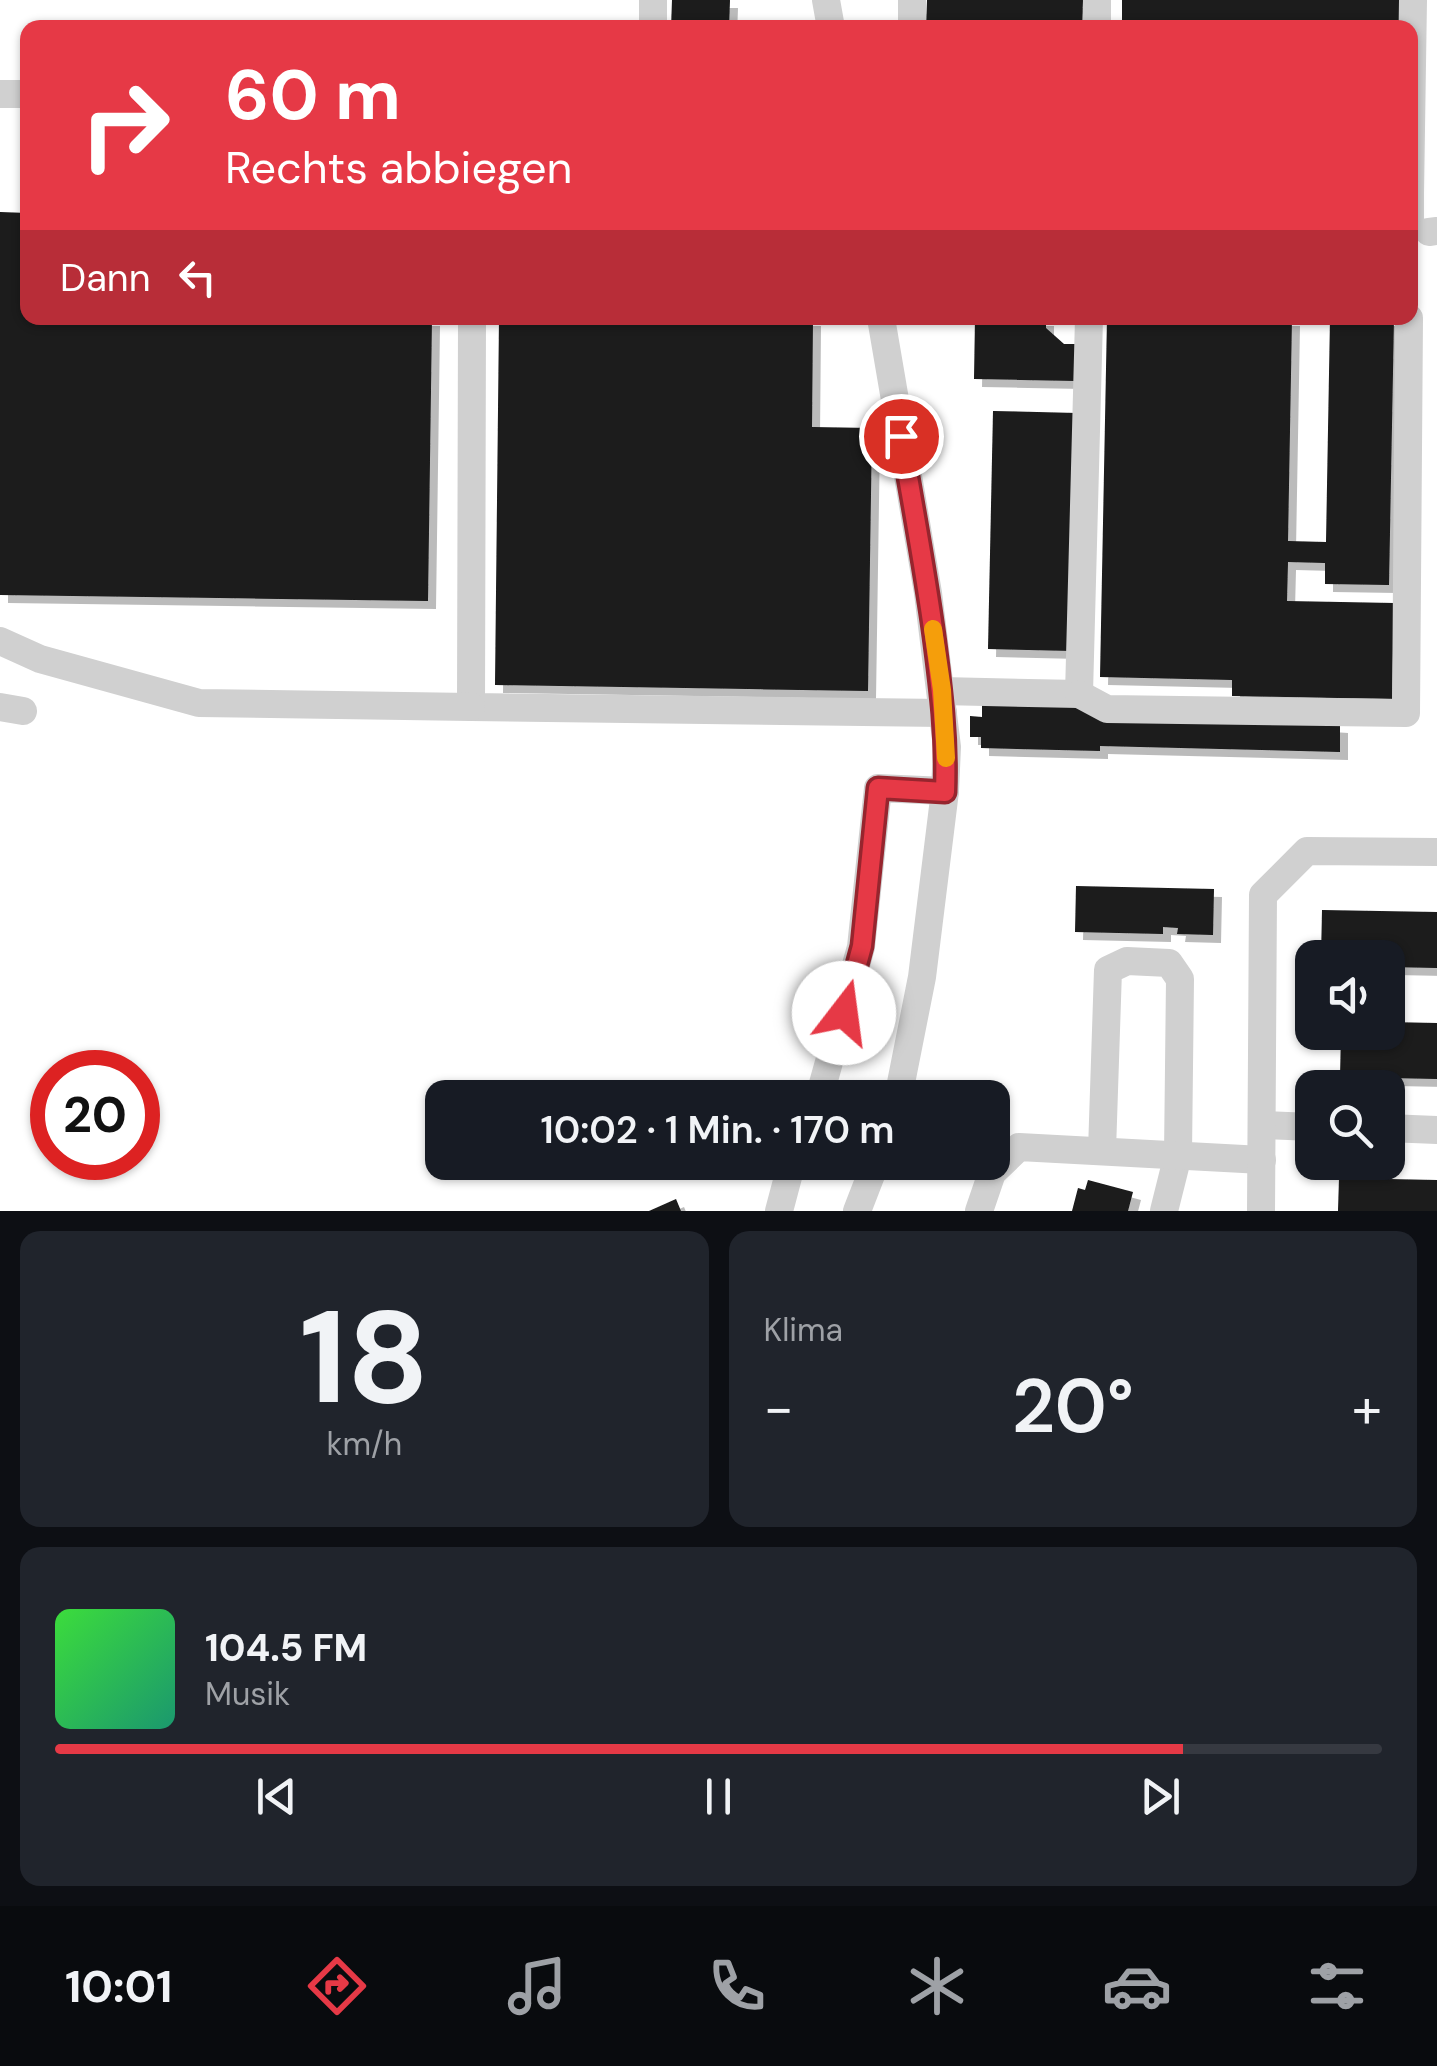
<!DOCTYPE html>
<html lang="de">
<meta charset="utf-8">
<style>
:root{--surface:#171b24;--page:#20242c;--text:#f1f3f6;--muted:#9ea1a6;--line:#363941;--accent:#e63946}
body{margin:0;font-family:"DM Sans",sans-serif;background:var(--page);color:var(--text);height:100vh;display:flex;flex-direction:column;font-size:38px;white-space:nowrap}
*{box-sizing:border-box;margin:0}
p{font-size:32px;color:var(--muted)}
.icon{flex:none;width:55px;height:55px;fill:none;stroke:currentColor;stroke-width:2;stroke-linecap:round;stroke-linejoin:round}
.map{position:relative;height:1211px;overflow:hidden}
.details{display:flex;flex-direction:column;gap:20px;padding:20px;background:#0d0f14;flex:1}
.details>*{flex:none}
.banner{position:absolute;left:20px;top:20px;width:1398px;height:305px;border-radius:20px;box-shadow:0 2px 8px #0004;background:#e63946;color:#fff;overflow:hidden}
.controls{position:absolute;left:1295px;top:940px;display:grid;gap:20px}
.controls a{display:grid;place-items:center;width:110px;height:110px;border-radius:20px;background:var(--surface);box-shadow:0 2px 8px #0004;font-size:50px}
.speed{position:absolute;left:30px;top:1050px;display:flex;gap:20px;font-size:50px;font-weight:700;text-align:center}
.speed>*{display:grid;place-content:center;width:130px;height:130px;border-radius:50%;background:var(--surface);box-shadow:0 2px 8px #0004;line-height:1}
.speed .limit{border:15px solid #d22;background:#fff;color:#111}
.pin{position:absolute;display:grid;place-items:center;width:85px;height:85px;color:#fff;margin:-42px;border:5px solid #fff;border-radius:50%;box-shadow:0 2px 10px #0007}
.me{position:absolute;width:110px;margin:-55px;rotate:15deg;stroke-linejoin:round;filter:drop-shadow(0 0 8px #0008)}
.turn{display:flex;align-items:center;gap:35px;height:210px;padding:0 40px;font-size:45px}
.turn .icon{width:130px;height:130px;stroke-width:2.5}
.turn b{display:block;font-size:70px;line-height:85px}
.then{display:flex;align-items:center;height:95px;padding:0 40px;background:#0003;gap:20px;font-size:38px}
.big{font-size:75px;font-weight:600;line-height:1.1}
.details .widget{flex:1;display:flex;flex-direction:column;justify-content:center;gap:15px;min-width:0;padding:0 35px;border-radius:20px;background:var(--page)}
.details .dial{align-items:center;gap:0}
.dial b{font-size:130px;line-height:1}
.song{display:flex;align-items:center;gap:30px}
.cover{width:120px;height:120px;border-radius:15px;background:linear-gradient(135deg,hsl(120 70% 55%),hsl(160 70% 35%))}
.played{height:10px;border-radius:5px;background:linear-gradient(90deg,var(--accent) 85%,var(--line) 85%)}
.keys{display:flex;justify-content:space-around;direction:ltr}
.heat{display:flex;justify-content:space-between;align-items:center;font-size:55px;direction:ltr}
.details .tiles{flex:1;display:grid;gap:20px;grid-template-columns:1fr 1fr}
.widget:last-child{grid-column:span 2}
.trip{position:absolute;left:425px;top:1080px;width:585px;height:100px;border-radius:20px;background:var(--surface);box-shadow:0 2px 8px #0004;font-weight:600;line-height:100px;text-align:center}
.tab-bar{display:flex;height:160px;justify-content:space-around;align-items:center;background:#090b0e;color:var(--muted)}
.tab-bar .icon{width:70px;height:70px}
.tab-bar .current{color:var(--accent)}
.tab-bar b{font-size:45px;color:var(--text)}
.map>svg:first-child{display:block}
.building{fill:#1a1a1a;filter:url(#shadow)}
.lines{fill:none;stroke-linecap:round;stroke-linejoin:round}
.minor{stroke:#d0d0d0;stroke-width:28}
.route-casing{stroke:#96252e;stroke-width:25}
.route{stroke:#e63946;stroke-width:18}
.slow{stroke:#f59e0b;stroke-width:18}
</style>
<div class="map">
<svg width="1437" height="1211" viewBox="0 0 1437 1211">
<defs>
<filter id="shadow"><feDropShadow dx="8" dy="8" stdDeviation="0" flood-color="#0004"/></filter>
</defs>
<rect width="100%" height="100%" fill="#fff"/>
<g class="building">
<polygon points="672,0 730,0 729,28 671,28"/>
<polygon points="927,0 1083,0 1082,28 926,28"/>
<rect x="1122" y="0" width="281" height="28"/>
<polygon points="0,212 28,213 28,318 432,318 428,601 0,595"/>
<polygon points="499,318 813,318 812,427 872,428 868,691 495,685"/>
<polygon points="975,318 1046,318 1046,328 1064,344 1076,344 1076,381 974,379"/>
<polygon points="1107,318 1292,318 1288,541 1326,542 1330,318 1394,318 1389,585 1325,584 1325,563 1288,562 1287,601 1394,603 1392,699 1232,696 1232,680 1100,677"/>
<polygon points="993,411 1077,413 1072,651 988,649"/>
<polygon points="982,700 1340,725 1340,752 1100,746 1100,751 981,748 981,737 970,737 970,716 982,717"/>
<polygon points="1076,886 1214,889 1213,935 1177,934 1178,928 1163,927 1163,934 1075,932"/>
<polygon points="1322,910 1437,912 1437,968 1388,967 1388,958 1321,958"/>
<polygon points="1388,1022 1437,1023 1437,1079 1340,1077 1341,1032 1388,1032"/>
<polygon points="1339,1178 1437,1180 1437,1211 1338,1211"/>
<polygon points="1088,1180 1133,1192 1128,1211 1072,1211 1078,1188 1085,1190"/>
<polygon points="676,1199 681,1211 649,1211"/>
</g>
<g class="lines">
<g class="minor">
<polyline points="826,0 831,28"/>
<polyline points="653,28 653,0"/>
<polyline points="912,28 912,0"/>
<polyline points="1097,28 1097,0"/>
<polyline points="0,94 28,94"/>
<polyline points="1410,193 1413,0"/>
<polyline points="1410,224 1410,193"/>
<polyline points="1429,232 1437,231"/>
<polyline points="472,318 471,707 943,713"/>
<polyline points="881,318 928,593 947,747 945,791 922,977 898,1098"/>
<polyline points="0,641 40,659 199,703 471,707"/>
<polyline points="941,691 1079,694 1089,318"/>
<polyline points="1079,694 1107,709 1406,713 1409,318"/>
<polyline points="0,707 23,711"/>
<polyline points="819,1098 861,947 878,788 945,791"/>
<polyline points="1262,1125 1312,1127"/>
<polyline points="1388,1128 1437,1130"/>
<polyline points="1102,1151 1108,970 1127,961 1169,963 1180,979 1178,1155 1164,1211"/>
<polyline points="779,1211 792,1162"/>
<polyline points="857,1211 876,1162"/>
<polyline points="979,1211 992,1173 1019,1147 1262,1160"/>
<polyline points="1261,1211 1263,895 1307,851 1437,852"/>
</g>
</g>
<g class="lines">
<g class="route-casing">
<path id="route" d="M 844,1013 L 862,946 L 878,788 L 945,792 C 947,738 941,689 934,636 C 925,569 912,502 901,436"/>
</g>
<use href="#route" class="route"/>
<polyline class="slow" points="933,629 942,690 946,758"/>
</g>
</svg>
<div class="controls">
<a><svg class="icon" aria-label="sound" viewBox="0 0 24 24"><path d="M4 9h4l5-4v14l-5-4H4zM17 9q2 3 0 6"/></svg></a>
<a><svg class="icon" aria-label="search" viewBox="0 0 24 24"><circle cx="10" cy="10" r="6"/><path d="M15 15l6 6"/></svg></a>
</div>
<div class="speed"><div class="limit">20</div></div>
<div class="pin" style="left:901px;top:436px;background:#d93025"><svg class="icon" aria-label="arrive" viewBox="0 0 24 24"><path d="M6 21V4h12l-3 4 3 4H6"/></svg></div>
<svg class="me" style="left:844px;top:1013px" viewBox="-20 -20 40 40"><circle r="19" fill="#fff"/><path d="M0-13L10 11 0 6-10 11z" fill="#e63946"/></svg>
<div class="trip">10:02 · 1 Min. · 170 m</div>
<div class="banner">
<div class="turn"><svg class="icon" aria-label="right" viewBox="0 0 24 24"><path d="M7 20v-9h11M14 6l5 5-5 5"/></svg><div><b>60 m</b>Rechts abbiegen</div></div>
<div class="then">Dann<svg class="icon" aria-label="left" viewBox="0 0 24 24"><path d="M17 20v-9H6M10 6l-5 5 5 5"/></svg></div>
</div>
</div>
<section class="details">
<div class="tiles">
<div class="widget dial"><b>18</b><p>km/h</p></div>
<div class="widget"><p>Klima</p>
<div class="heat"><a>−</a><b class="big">20°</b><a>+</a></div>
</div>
<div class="widget">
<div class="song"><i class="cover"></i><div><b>104.5 FM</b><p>Musik</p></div></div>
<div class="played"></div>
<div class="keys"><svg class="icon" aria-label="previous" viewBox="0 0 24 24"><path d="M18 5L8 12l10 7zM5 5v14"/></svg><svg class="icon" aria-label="pause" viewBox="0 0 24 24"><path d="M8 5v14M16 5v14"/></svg><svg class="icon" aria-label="next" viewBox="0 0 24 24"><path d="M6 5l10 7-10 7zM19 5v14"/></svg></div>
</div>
</div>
</section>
<nav class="tab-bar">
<b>10:01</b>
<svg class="icon current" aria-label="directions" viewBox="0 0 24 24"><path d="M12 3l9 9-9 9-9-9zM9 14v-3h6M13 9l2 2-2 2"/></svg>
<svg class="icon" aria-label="music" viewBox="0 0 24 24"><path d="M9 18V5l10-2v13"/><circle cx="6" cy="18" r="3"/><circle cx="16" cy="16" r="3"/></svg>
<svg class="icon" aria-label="phone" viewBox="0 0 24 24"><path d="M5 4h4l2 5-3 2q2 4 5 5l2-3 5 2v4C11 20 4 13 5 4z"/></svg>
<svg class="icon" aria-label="climate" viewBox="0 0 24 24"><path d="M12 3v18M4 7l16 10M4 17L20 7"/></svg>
<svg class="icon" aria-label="car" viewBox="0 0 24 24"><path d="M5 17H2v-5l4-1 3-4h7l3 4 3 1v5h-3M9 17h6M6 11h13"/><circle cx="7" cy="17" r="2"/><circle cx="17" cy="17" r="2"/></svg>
<svg class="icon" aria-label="filters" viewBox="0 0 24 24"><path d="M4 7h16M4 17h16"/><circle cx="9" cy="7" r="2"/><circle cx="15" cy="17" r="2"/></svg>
</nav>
